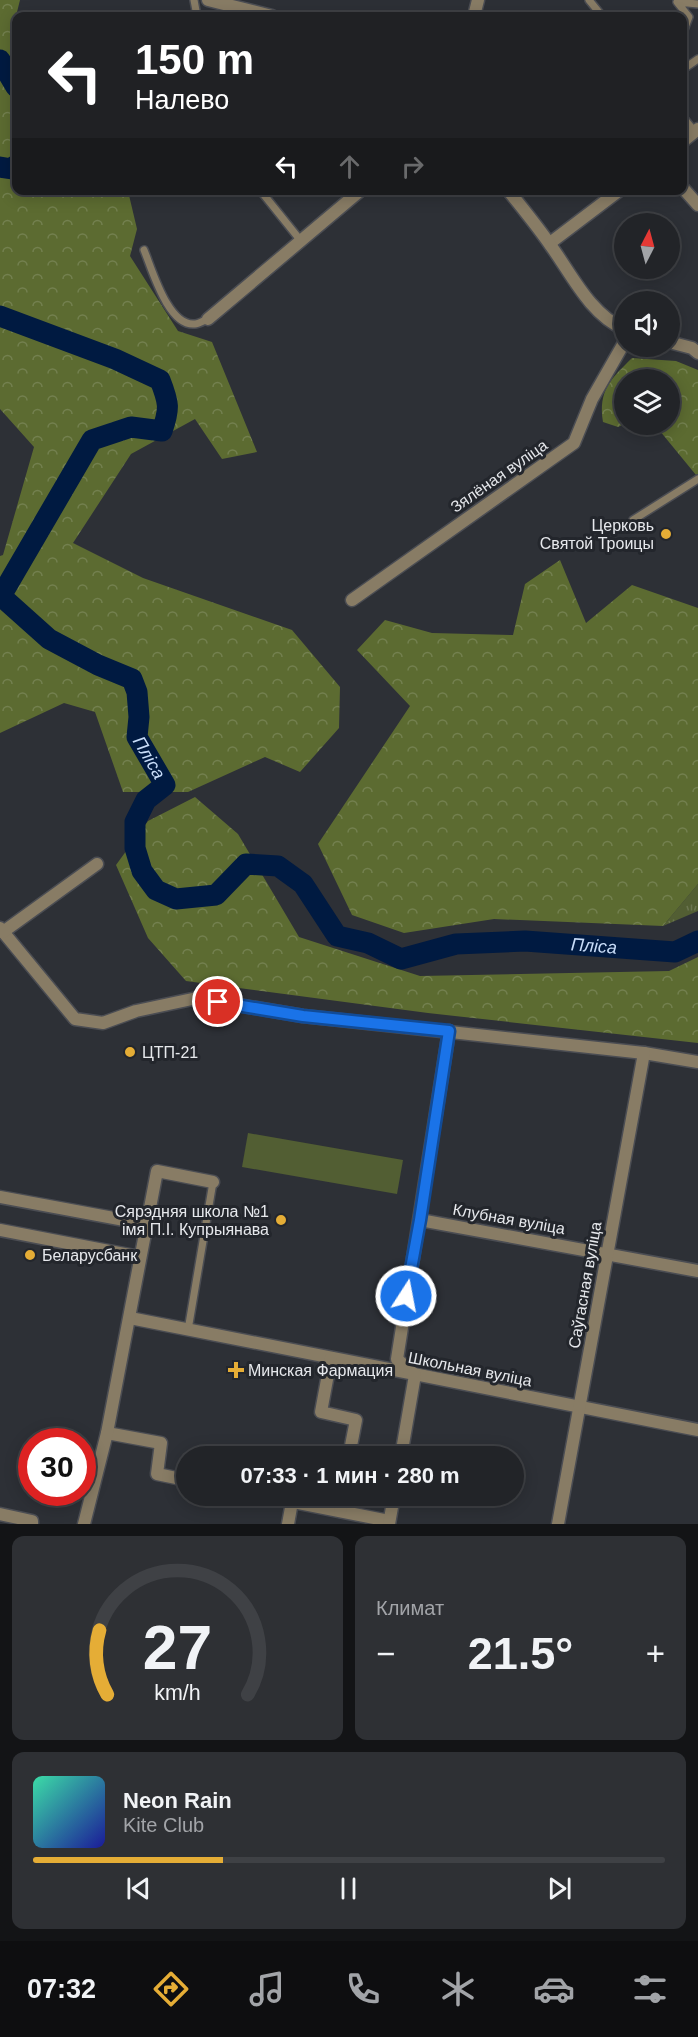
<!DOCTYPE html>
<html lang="ru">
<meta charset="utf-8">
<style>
:root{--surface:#222428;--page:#2e3034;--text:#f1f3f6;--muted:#a2a4a8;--line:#3f4145;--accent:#e5ad36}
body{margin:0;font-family:Helvetica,sans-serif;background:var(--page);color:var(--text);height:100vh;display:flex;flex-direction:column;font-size:22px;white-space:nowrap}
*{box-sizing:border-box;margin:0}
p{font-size:20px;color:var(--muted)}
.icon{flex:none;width:33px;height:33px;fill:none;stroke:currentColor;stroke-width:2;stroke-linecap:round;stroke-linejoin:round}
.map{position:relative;height:1524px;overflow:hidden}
.sheet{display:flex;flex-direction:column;gap:12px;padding:12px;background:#131416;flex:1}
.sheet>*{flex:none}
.top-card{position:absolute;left:12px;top:12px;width:675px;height:183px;border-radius:12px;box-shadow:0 3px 15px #0003,0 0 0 2px var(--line);background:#202124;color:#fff;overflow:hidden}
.needle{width:39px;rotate:6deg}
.controls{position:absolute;left:614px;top:213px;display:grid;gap:12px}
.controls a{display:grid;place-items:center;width:66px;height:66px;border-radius:50%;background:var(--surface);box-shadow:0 3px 15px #0003,0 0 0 2px var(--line);font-size:30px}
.speed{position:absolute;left:18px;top:1428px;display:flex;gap:12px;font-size:30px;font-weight:700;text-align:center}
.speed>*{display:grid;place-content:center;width:78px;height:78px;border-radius:50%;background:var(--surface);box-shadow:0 3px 15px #0003,0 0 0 2px var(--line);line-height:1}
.speed .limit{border:9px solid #d22;background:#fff;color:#111}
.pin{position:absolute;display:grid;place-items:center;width:51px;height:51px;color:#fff;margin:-26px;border:3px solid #fff;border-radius:50%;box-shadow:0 2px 6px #0007}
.me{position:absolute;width:66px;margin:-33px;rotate:11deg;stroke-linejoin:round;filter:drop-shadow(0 0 4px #0008)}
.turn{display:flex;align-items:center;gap:21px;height:126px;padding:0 24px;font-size:27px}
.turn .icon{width:78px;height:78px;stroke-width:2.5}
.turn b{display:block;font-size:42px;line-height:51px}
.lanes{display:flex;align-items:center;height:57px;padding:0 24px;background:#0003;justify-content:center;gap:30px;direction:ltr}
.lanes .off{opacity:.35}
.big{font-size:45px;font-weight:700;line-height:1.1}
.sheet .tile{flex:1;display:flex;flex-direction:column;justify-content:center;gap:9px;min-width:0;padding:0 21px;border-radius:12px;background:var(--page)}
.sheet .dial{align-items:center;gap:0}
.dial svg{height:156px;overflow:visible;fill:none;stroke:var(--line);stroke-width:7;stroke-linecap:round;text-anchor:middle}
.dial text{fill:var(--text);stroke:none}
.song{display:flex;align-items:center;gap:18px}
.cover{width:72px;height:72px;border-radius:9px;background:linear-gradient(135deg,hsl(160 70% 55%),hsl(240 70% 35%))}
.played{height:6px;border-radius:3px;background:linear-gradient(90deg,var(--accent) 30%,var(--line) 30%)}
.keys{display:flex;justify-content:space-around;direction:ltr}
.heat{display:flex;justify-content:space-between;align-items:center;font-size:33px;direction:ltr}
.sheet .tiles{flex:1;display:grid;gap:12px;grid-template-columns:1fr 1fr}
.tile:last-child{grid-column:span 2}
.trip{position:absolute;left:176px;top:1446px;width:348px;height:60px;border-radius:30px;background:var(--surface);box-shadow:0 3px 15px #0003,0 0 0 2px var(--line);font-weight:700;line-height:60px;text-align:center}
.menu{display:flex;height:96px;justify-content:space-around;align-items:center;background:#0e0e10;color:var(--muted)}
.menu .icon{width:42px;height:42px}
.menu .on{color:var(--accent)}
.menu b{font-size:27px;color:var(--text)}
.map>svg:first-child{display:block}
.grass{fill:url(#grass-tufts)}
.forest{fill:url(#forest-crowns)}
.green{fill:#525e33}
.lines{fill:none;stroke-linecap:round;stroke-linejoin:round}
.river{stroke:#001a41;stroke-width:21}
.service-casing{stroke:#4b4d53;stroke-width:10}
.minor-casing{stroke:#4b4d53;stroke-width:15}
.tertiary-casing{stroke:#4b4d53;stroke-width:15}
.service{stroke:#887c65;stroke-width:7}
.minor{stroke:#887c65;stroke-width:12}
.tertiary{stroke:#887c65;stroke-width:12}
.route-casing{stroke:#114b97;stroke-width:15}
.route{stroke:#1a73e8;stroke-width:10}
.poi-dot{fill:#e5ad36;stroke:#23262c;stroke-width:2}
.labels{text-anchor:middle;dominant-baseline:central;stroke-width:6;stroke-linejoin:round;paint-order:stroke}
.street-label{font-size:16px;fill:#e6e8ec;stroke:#23262c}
.poi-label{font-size:16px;fill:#e6e8ec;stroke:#23262c;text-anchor:start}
.water-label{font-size:18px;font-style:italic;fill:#c7dcf8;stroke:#23262c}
</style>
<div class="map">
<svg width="698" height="1524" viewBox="0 0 698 1524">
<defs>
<pattern id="grass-tufts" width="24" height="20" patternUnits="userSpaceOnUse" patternTransform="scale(1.5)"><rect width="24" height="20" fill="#525e33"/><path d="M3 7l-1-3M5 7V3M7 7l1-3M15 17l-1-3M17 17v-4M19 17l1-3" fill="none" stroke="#6b7551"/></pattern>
<pattern id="forest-crowns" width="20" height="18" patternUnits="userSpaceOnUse" patternTransform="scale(1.5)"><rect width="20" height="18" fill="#5c6b31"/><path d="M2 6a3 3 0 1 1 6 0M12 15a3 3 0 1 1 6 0" fill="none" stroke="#73804f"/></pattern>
</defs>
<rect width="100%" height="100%" fill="#2d3036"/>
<polygon class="grass" points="698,884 698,911 663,926"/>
<g class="forest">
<polygon points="0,0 20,0 16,16 16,190 128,191 137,229 130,256 178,331 212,342 257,452 222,459 195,419 131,454 73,543 143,578 292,630 340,687 339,728 300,772 265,757 188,792 123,792 95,712 64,703 0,733 0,556 3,555 34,447 0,409"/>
<path d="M 632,358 L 676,361 L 698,370 L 698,474 L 696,475 L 655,425 L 669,424 L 669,380 L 624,380 L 624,424 L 618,427 L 603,422 C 598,390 611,379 632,358 Z"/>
<polygon points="560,560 586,623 632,585 698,608 698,884 663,926 494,919 404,933 352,915 318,844 410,706 357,650 385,620 432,633 513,635 525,584"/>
<polygon points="195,797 238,834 299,937 420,976 669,971 698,957 698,1043 428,1013 186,981 148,938 116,865 148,821"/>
</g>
<polygon class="green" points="248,1133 403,1160 397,1194 242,1167"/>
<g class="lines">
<g class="river">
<polyline points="0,60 16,87"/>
<polyline points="0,167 12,169 16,165"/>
<path id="s1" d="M 0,316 L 115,359 L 160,380 C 169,403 170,408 162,431 L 131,427 L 92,440 L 1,596 L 49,639 L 98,665 L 132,679 L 137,692 L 139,717 L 137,737 L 165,785 L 146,800 L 135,822 L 135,848 L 142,871 L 156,890 L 176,899 L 216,895 L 246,864 L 278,866 L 303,884 L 337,936 L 368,943 L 401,959 L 456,944 L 525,941 L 675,952 L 698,941"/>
</g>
<g class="service-casing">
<g id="service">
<polyline points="194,0 197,16"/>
<polyline points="589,0 602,16"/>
<polyline points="682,35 689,17 677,2 698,4"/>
<polyline points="682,70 698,59"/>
<polyline points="682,116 695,132"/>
<polyline points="260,190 301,241"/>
<path d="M 144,250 C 152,269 168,327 195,324 C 199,324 205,320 208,319"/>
<polyline points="633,520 698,479"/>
<polyline points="188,1330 213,1182"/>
</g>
</g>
<g class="minor-casing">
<g id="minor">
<polyline points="474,16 478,0"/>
<polyline points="682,142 698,129"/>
<polyline points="682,187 698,205"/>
<polyline points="550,243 620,190"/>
<polyline points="208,319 361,190"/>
<polyline points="352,600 574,443 592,399 624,343"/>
<polyline points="0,928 75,1019 103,1023 136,1011 197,998 303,1016 644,1053 698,1062"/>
<polyline points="3,932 97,864"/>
<polyline points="0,1197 146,1224"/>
<polyline points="420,1220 698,1271"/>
<polyline points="0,1230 140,1257"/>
<polyline points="130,1318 698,1430"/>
<polyline points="331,1358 321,1412 356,1420 349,1456"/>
<polyline points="107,1433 161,1443 157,1474 186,1480"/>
<polyline points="401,1456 415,1375 397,1359 449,1031"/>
<polyline points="263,1496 389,1521"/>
<polyline points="340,1511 343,1496"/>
<polyline points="0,1514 32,1521 32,1524"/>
<polyline points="84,1524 107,1433 157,1171 213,1182"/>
<polyline points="288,1524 292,1502"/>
<polyline points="389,1524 394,1496"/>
<polyline points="558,1524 644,1053"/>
</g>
</g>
<g class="tertiary-casing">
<g id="tertiary">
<polyline points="208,0 272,16"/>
<path d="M 508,190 C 523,209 538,227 551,246 C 572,275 590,314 624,329"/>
<polyline points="669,342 692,348 698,353"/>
</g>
</g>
<use href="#service" class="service"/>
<use href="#minor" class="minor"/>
<use href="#tertiary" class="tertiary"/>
</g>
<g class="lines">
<g class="route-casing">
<polyline id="route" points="218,1002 303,1016 449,1031 420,1220 406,1296"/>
</g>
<use href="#route" class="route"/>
</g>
<g class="poi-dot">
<circle cx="666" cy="534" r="6"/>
<circle cx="130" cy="1052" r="6"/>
<circle cx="281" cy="1220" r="6"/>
<circle cx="30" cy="1255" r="6"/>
<path d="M233 1361h6v6h6v6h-6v6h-6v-6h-6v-6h6z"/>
</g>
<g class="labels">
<g class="street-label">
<text transform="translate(499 476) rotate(-35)">Зялёная вуліца</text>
<text transform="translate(509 1219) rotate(10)">Клубная вуліца</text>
<text transform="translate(585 1285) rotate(-80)">Саўгасная вуліца</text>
<text transform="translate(470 1369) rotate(11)">Школьная вуліца</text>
</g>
<g class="poi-label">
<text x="654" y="525" text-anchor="end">Церковь<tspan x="654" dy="18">Святой Троицы</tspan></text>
<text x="142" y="1052">ЦТП-21</text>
<text x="269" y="1211" text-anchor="end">Сярэдняя школа №1<tspan x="269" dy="18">імя П.І. Купрыянава</tspan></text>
<text x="42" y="1255">Беларусбанк</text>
<text x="248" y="1370">Минская Фармация</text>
</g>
<g class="water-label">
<text stroke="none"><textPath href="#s1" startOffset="718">Пліса</textPath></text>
<text stroke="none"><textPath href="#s1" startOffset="1366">Пліса</textPath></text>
</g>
</g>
</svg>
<div class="controls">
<a><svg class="needle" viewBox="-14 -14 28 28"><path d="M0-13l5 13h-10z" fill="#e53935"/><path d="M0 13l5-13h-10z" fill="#a2a4a8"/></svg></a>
<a><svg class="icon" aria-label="sound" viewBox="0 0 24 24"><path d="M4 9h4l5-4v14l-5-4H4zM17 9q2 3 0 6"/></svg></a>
<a><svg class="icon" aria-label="layers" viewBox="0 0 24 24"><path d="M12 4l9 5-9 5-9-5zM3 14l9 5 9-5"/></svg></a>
</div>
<div class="speed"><div class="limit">30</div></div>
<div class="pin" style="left:218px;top:1002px;background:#d93025"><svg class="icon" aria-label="arrive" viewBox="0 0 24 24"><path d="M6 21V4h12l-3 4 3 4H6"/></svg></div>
<svg class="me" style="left:406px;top:1296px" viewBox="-20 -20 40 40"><circle r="17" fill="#1a73e8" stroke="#fff" stroke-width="3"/><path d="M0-11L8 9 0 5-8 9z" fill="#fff"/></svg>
<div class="trip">07:33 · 1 мин · 280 m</div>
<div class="top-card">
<div class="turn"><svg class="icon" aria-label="left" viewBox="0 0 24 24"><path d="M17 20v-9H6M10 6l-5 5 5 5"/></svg><div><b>150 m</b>Налево</div></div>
<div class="lanes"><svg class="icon" aria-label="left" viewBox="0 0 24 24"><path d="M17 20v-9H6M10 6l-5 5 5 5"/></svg><svg class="icon off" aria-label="ahead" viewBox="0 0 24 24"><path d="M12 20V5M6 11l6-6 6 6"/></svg><svg class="icon off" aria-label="right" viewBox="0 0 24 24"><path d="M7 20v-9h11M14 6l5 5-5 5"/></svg></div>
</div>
</div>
<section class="sheet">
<div class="tiles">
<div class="tile dial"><svg viewBox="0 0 100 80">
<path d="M14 69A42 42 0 1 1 86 69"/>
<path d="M14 69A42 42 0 0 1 10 36" stroke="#e5ad36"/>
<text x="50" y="56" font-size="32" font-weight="700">27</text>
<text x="50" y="72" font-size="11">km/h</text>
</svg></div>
<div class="tile"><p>Климат</p>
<div class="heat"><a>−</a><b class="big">21.5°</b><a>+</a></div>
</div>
<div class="tile">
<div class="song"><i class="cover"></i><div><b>Neon Rain</b><p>Kite Club</p></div></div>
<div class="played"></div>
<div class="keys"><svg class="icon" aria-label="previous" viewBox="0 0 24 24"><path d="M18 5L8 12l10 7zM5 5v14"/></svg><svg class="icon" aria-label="pause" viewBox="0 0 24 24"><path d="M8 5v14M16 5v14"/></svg><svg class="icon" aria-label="next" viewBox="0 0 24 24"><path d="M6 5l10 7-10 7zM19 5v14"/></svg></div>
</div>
</div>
</section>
<nav class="menu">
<b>07:32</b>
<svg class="icon on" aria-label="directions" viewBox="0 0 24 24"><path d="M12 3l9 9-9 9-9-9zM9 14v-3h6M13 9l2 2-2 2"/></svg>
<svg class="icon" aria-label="music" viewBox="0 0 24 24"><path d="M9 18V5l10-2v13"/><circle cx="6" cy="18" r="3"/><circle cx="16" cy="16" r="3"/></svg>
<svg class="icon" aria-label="phone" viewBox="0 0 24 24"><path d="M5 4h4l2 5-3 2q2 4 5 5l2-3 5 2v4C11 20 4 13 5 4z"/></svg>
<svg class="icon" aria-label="climate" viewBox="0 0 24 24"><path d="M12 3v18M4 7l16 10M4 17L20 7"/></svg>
<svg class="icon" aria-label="car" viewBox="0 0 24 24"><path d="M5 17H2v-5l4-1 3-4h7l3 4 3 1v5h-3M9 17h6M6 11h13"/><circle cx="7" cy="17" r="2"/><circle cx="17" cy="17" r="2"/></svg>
<svg class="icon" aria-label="filters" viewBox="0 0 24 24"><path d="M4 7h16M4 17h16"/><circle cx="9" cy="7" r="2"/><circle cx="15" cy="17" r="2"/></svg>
</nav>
